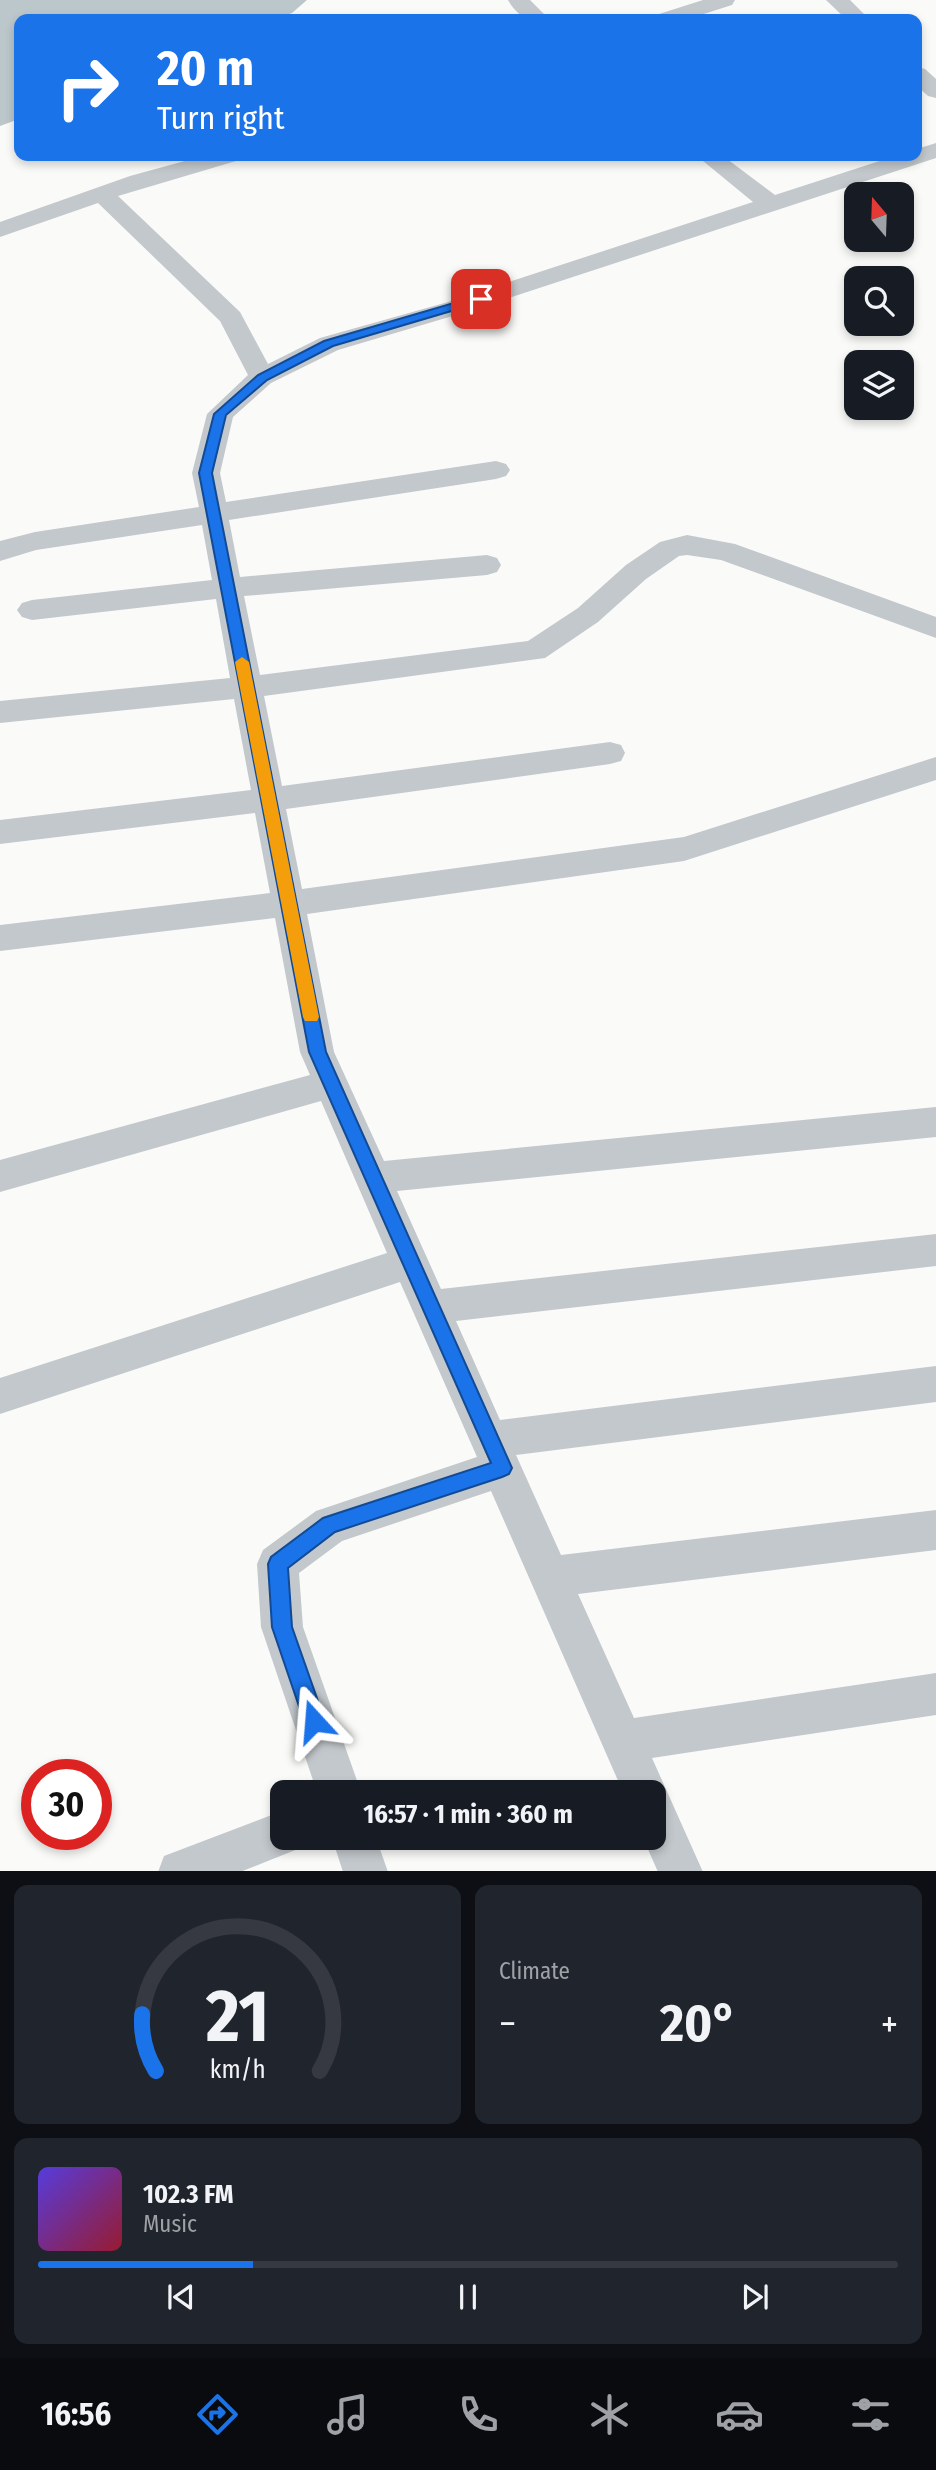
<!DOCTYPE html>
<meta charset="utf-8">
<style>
:root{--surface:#171b24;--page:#20242c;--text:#f1f3f6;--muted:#9ea1a6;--line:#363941;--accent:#1a73e8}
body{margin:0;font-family:"Fira Sans Condensed",sans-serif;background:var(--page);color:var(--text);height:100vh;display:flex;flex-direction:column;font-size:26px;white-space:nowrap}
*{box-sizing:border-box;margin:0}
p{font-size:23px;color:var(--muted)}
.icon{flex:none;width:38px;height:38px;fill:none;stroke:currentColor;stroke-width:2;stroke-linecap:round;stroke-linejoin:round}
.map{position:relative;height:1871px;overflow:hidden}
.details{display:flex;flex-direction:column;gap:14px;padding:14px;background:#0d0f14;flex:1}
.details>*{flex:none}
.hud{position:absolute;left:14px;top:14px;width:908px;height:147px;border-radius:14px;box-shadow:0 4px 10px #0003;background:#1a73e8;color:#fff;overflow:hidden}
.needle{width:46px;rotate:341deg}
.buttons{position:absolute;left:844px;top:182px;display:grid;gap:14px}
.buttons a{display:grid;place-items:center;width:70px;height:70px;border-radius:14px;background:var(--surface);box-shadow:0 4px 10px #0003;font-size:35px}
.speed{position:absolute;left:21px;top:1759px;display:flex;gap:14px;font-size:35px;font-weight:700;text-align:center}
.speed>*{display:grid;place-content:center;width:91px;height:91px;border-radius:50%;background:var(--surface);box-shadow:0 4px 10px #0003;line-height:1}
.speed .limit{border:10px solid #d22;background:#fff;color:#111}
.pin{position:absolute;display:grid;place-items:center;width:60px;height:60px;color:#fff;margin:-30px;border-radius:14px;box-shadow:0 4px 10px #0006}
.me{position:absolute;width:77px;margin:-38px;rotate:341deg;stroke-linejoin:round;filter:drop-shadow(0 0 5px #0008)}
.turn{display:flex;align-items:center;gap:24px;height:147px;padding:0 28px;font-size:32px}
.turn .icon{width:91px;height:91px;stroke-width:2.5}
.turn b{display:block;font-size:49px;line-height:60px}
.big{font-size:52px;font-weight:700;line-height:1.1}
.details .tile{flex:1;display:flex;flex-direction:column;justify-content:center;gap:10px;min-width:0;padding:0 24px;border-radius:14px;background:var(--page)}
.details .dial{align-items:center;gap:0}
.dial svg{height:182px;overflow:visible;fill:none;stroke:var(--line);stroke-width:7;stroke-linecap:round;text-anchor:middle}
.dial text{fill:var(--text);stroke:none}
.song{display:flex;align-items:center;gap:21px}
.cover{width:84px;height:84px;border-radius:10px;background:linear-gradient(135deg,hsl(250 70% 55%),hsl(350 70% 35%))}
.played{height:7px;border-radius:4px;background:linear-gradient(90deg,var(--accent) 25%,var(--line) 25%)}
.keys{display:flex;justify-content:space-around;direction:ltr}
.heat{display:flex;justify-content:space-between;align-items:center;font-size:38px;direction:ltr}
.details .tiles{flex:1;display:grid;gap:14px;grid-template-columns:1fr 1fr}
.tile:last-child{grid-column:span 2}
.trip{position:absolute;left:270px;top:1780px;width:396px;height:70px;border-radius:14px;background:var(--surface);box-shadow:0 4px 10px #0003;font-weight:700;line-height:70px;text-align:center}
.dock{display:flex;height:112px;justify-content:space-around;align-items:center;background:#090b0e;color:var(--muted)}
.dock .icon{width:49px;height:49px}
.dock .current{color:var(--accent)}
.dock b{font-size:32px;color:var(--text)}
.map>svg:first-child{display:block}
.water{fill:#bbc7cb}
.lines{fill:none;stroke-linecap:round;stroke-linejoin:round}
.minor{fill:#c3c8cc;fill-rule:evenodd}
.route{fill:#1a73e8;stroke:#114b97;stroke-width:2}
.slow{fill:#f59e0b}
</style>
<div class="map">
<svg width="936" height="1872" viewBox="0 0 936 1872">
<rect width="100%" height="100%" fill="#fafaf8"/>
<polygon class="water" points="0,0 307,0 292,13 276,19 19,19 19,119 0,126"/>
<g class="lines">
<g class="minor">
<path d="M 508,0 L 530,0 L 549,19 C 529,20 519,19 508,0 Z"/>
<polygon points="703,0 735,0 732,5 688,19 656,19 659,14"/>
<polygon points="826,0 850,0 869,19 846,19"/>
<polygon points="917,67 925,69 936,79 936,98 928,96 917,86"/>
<polygon points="936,143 936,158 466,312 338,350 271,383 233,417 220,473 226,502 496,461 506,464 510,470 506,476 496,479 229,520 240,577 487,555 497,558 501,565 497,572 487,575 244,596 260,675 528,641 578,608 626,565 660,542 687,535 735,544 936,617 936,638 721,560 687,555 679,556 646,579 598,622 545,658 264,696 282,786 610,742 621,745 625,753 621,761 610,764 286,809 302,889 684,837 936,757 936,780 684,861 307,914 334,1052 384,1161 936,1107 936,1137 397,1191 441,1289 936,1234 936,1266 456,1321 500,1420 936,1366 936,1402 516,1455 561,1555 936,1510 936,1550 578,1594 634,1718 936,1673 936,1715 652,1758 703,1872 658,1872 643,1838 653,1838 653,1792 623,1792 491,1491 342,1541 299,1573 303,1627 361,1792 317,1792 261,1627 257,1564 263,1550 316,1511 477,1457 400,1282 0,1414 0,1378 387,1253 321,1101 0,1192 0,1160 310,1075 300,1052 275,918 0,951 0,925 270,893 255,813 0,844 0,820 251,790 234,699 0,723 0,701 230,678 216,599 32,620 22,617 17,610 22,603 32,600 212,580 202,525 36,550 0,561 0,541 35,532 199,507 192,473 207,414 248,375 220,321 98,203 0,237 0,222 130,176 203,156 240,156 236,161 118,196 240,312 268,364 320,338 448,302 753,202 697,156 723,156 775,195 895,156 917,156 917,149"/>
<polygon points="282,1811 282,1838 302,1838 298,1849 240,1872 158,1872 164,1856"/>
<polygon points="332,1838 376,1838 388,1872 343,1872"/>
</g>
</g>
<polygon class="route" points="481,295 487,299 485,301 333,346 267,380 226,415 212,473 326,1052 512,1468 509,1474 502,1477 335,1532 288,1568 292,1627 325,1721 322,1729 314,1732 307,1729 304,1721 272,1627 268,1564 271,1557 323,1518 491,1463 309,1052 199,473 214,414 258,375 324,341"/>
<polygon class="slow" points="242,657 249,662 319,1017 317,1021 305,1021 303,1017 235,662"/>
</svg>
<div class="buttons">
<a><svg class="needle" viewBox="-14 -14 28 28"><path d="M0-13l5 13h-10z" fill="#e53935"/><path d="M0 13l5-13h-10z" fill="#9ea1a6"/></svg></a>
<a><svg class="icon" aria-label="search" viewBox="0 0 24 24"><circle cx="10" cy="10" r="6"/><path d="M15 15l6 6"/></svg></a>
<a><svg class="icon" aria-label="layers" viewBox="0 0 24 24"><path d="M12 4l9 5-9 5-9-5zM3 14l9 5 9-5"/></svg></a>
</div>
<div class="speed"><div class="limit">30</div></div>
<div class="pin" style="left:481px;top:299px;background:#d93025"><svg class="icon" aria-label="arrive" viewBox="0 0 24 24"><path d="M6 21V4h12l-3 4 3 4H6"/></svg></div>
<svg class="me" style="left:314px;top:1721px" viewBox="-20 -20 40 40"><path d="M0-17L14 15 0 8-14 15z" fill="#1a73e8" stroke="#fff" stroke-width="4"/></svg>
<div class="trip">16:57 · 1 min · 360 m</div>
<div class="hud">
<div class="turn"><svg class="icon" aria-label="right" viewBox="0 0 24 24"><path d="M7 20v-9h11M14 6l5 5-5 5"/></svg><div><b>20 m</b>Turn right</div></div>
</div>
</div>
<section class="details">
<div class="tiles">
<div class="tile dial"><svg viewBox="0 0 100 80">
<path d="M14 69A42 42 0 1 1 86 69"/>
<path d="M14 69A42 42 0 0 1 8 44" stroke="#1a73e8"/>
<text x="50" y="56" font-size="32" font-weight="700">21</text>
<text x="50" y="72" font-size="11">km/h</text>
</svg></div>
<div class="tile"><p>Climate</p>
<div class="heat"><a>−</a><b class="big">20°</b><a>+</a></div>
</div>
<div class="tile">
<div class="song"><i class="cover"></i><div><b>102.3 FM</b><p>Music</p></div></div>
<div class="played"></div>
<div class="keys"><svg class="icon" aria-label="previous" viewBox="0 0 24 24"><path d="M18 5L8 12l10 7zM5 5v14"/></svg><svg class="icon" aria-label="pause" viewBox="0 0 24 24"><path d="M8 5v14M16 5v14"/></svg><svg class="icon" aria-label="next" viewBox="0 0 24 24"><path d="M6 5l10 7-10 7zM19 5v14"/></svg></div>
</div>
</div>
</section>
<nav class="dock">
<b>16:56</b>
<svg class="icon current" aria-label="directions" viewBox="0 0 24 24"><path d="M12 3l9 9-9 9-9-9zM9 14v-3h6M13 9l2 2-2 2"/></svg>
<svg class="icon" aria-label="music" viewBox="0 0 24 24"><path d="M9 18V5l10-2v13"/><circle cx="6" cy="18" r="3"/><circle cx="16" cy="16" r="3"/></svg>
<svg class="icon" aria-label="phone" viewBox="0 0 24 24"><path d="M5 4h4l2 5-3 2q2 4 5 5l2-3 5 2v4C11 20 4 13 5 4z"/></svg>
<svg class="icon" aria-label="climate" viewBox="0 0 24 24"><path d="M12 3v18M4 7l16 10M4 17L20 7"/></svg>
<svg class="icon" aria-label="car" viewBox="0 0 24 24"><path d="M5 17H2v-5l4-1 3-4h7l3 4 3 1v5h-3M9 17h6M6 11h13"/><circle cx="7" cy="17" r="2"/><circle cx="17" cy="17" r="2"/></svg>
<svg class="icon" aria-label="filters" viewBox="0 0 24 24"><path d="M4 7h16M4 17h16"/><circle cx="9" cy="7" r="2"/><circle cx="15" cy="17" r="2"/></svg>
</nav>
